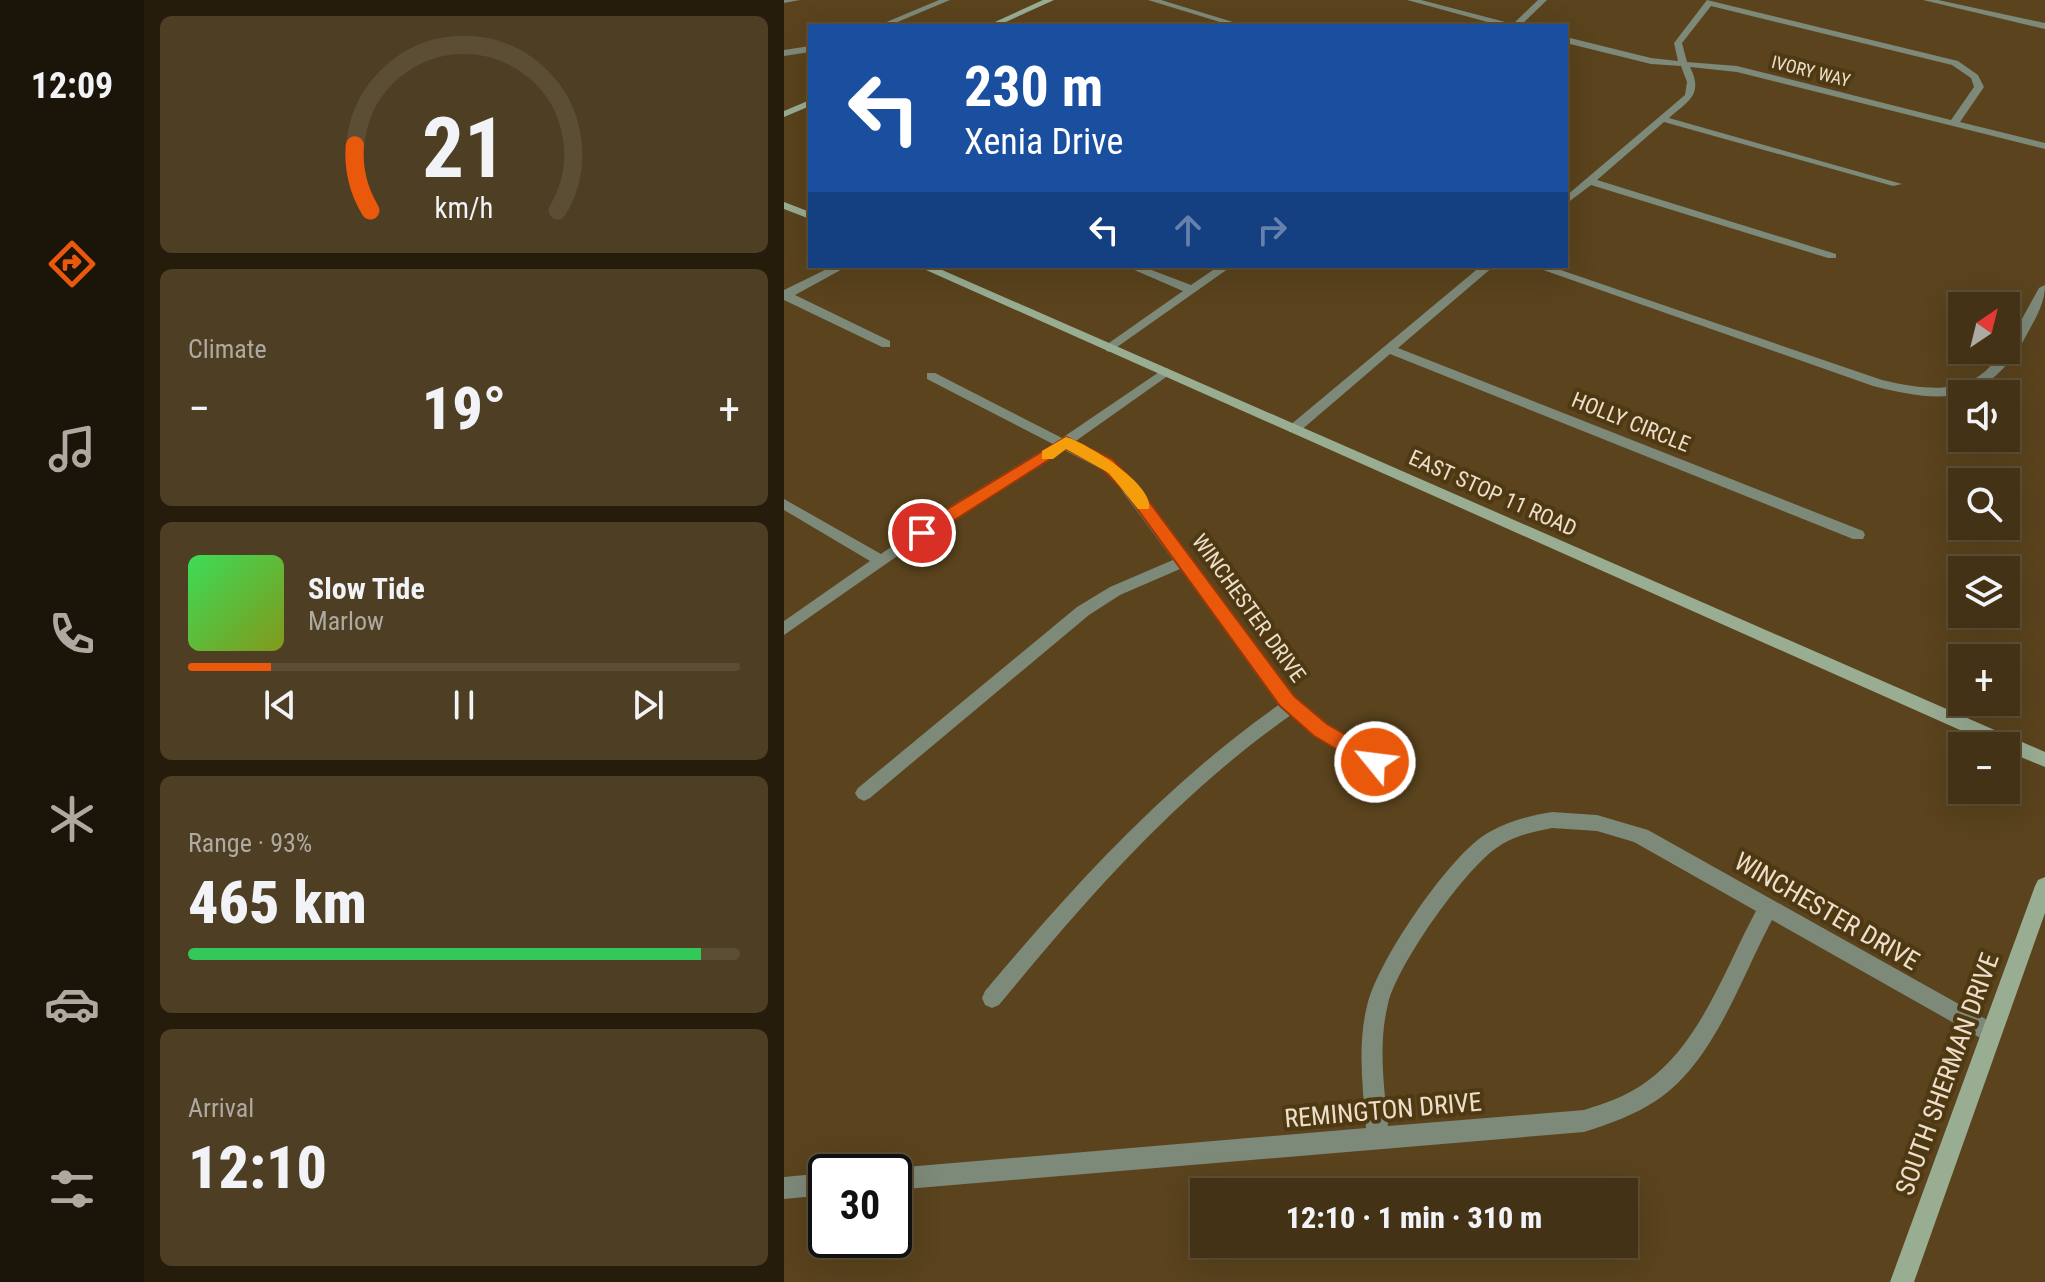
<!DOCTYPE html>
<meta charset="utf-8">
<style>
:root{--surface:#443216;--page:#4e3e23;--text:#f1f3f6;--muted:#afaaa1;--line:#5c4d35;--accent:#ea580c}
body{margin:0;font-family:"Roboto Condensed",sans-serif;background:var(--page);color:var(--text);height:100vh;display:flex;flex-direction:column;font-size:30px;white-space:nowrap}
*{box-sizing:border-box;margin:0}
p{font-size:26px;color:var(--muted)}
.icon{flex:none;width:44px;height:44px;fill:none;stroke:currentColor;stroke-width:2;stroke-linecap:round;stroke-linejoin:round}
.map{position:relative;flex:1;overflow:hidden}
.panel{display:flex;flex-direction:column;gap:16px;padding:16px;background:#251c0c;width:640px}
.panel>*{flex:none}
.hud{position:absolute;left:24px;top:24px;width:760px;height:244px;border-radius:0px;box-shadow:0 8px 32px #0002,0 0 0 2px var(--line);background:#1a4fa0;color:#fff;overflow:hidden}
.needle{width:52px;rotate:35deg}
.buttons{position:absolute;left:1164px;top:292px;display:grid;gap:16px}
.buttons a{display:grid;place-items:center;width:72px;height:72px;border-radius:0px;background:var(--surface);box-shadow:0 8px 32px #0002,0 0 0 2px var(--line);font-size:40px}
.speed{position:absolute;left:24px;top:1154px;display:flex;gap:16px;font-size:40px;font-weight:700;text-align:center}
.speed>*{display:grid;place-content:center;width:104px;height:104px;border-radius:50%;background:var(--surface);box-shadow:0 8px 32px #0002,0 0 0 2px var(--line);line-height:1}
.speed .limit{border:4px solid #111;border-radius:12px;background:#fff;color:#111}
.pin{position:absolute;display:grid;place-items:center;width:68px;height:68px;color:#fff;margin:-34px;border:4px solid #fff;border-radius:50%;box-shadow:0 2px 8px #0007}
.me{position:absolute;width:88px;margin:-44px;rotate:299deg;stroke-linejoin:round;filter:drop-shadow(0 0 6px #0008)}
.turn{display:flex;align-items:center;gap:28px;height:168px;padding:0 24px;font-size:36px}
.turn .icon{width:104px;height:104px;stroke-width:2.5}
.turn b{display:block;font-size:56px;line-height:68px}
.lanes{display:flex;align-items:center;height:76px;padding:0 24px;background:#0003;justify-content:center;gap:40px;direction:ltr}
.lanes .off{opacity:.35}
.big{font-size:60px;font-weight:800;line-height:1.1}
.panel .widget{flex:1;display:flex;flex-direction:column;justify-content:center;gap:12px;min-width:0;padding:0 28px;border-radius:12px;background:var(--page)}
.panel .dial{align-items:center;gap:0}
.dial svg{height:208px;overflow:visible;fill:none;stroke:var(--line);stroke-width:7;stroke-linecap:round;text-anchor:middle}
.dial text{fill:var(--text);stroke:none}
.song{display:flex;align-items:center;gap:24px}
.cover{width:96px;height:96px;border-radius:12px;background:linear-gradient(135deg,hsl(130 70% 55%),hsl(70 70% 35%))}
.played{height:8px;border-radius:4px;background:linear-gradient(90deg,var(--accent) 15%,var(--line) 15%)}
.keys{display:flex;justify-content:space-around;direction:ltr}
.heat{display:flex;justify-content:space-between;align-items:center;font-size:44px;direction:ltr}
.charge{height:12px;border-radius:6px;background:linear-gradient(90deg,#34c759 93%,var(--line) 0)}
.trip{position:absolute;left:406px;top:1178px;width:448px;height:80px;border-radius:0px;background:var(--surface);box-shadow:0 8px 32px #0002,0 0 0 2px var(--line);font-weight:800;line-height:80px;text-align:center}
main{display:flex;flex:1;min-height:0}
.dock{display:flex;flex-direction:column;width:144px;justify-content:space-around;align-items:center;background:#1b1409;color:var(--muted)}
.dock .icon{width:56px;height:56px}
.dock .current{color:var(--accent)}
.dock b{font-size:36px;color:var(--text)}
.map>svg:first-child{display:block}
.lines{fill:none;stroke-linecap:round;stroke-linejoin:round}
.street{fill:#7d8979;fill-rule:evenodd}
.secondary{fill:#99ad93;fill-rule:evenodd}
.route{fill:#ea580c;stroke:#983908;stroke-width:2}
.slow{fill:#f59e0b}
.labels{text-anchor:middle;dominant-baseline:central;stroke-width:8;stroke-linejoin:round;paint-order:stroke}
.far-street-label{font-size:18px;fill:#eddfcb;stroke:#4f3912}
.street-label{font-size:22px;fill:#eddfcb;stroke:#4f3912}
.near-street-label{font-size:26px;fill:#eddfcb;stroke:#4f3912}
</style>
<main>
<nav class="dock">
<b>12:09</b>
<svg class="icon current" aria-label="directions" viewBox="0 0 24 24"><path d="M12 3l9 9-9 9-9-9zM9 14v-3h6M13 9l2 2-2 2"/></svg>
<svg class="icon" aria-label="music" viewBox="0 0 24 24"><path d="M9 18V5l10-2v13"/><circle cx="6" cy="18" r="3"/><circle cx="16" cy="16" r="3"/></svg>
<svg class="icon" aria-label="phone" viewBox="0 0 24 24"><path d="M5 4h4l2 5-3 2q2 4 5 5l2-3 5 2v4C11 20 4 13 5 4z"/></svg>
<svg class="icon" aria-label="climate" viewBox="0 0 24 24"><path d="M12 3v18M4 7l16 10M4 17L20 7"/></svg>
<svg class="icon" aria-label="car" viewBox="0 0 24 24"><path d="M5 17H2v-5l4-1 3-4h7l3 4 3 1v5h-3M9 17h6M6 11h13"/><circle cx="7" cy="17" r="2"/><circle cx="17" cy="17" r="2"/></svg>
<svg class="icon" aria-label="filters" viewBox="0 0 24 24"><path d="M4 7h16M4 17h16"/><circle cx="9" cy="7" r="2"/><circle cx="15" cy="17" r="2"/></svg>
</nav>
<section class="panel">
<div class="widget dial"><svg viewBox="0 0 100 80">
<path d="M14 69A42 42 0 1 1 86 69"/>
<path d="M14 69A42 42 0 0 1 8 44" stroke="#ea580c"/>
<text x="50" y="56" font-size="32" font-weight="700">21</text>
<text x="50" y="72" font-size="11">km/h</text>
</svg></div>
<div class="widget"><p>Climate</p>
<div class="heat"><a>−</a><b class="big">19°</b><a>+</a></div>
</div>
<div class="widget">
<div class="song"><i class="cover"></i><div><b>Slow Tide</b><p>Marlow</p></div></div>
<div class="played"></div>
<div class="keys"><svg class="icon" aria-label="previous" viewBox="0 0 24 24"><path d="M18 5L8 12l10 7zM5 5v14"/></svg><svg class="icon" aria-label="pause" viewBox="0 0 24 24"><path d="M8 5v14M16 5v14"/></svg><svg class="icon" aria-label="next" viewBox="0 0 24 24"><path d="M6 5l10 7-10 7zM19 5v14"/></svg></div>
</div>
<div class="widget"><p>Range · 93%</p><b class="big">465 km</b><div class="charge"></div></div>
<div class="widget"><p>Arrival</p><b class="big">12:10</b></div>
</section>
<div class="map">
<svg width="1261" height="1282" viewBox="0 0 1261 1282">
<rect width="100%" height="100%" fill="#5a431d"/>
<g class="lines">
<g class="street">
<polygon points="0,0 16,0 0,3"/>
<polygon points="155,0 166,0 104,26 93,26"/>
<polygon points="364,0 377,0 462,26 449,26"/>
<polygon points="623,0 637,0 729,24 754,0 763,0 736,26 718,26"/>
<path d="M 923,0 L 1174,61 L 1194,75 L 1200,87 L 1176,122 L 1261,143 L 1261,149 L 953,72 L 906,67 C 920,95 904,101 885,118 L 1118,184 L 1109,186 L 880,122 L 813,180 L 1052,254 L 1052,258 L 1044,258 L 807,185 L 782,204 L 782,196 L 901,95 L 903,82 L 897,66 L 867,64 L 782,43 L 782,37 L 867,58 L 894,61 L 890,43 ZM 927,6 L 1168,65 L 1187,78 L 1190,87 L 1167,120 L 953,66 L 903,62 L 898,43 Z"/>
<polygon points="1139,0 1154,0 1261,23 1261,29"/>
<polygon points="26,46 26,52 0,56 0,50"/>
<polygon points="49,266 64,266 11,295 106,341 106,347 98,347 0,300 0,290"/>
<polygon points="341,266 357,266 407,285 435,266 448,266 326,352 322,351 322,345 399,291"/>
<polygon points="697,266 710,266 614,348 1079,531 1081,535 1079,539 1069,539 606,354 515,432 505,432 505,426"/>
<path d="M 748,266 L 765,266 L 1098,380 C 1202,405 1210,368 1255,288 L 1261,285 C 1261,304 1251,319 1242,336 C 1204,405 1160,404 1089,386 Z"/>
<path d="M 381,368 L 385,369 L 385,375 L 289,443 L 335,467 L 403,556 L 406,557 L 408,563 L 509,696 L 542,725 L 597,757 L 600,762 L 597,767 L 591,769 L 585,767 L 530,735 L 507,715 C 393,795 303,898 215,1005 L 208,1008 L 201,1005 L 198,998 L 201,991 C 290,885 382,784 496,704 L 396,569 L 336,595 L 305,615 L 86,798 L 80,801 L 74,798 L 71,793 L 74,788 L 293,607 L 326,587 L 389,560 L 325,473 L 280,450 L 255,467 L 175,513 L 0,635 L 0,621 L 86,561 L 0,510 L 0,499 L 97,554 L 165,507 L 269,444 L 143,379 L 143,373 L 151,373 L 278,438 Z"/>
<path d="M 768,812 L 813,815 L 864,830 L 1214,1026 L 1217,1033 L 1214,1040 L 1207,1043 L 1200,1040 L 988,920 C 957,978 930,1062 873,1100 C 851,1115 825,1124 800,1132 L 110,1190 L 110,1172 L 102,1172 L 110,1168 L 582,1128 C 579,1088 573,1046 583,1006 C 593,962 662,861 699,836 C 720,822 744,816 768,812 ZM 768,828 L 813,831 L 850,842 L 972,911 C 941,968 917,1043 862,1082 C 843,1096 822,1103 800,1110 L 604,1126 C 600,1086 594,1044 604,1004 C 613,965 679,872 711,849 C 728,836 748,832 768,828 Z"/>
<polygon points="42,1173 42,1195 0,1199 0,1177"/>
</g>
<g class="secondary">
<polygon points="259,0 270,0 213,26 202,26"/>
<polygon points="26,100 26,106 0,117 0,111"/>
<polygon points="0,202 26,212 26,219 0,209"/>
<polygon points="133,266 149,266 1261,752 1261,767 1222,751 1222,746 1212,746"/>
<polygon points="1261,877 1261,913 1130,1282 1106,1282 1251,886 1254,880"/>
</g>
</g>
<polygon class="route" points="282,437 328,459 352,484 510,696 543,724 598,756 601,762 598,768 584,768 530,736 496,706 341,492 316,467 282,449 144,537 132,537 132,528"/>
<path class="slow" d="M 282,437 C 303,443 371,485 365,509 L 354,509 L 325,473 L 282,449 L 269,459 L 258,459 L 258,451 Z"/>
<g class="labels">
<g class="far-street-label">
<text transform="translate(1027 71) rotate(14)">IVORY WAY</text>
</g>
<g class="street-label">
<text transform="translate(847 422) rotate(22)">HOLLY CIRCLE</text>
<text transform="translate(709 493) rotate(24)">EAST STOP 11 ROAD</text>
<text transform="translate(465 608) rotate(54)">WINCHESTER DRIVE</text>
</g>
<g class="near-street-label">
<text transform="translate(1043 911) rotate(30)">WINCHESTER DRIVE</text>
<text transform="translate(1163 1074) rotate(-70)">SOUTH SHERMAN DRIVE</text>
<text transform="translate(599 1110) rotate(-5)">REMINGTON DRIVE</text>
</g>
</g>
</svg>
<div class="buttons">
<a><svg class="needle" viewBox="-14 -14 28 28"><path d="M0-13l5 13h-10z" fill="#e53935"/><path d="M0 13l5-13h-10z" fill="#afaaa1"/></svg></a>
<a><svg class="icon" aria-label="sound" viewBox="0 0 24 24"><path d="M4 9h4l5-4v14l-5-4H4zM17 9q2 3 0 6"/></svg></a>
<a><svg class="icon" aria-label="search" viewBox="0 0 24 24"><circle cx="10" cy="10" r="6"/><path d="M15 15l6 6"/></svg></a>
<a><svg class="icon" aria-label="layers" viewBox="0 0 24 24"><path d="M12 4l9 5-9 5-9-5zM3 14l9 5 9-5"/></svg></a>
<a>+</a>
<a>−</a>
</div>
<div class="speed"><div class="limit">30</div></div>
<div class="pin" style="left:138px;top:533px;background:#d93025"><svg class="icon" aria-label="arrive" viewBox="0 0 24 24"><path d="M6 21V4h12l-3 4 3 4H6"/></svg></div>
<svg class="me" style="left:591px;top:762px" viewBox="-20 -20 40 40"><circle r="17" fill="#ea580c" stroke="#fff" stroke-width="3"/><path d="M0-11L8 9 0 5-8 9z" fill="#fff"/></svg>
<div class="trip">12:10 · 1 min · 310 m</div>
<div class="hud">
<div class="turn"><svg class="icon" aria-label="left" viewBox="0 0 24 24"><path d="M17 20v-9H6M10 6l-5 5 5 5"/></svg><div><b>230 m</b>Xenia Drive</div></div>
<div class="lanes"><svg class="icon" aria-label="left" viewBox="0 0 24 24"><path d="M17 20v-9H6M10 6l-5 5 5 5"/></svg><svg class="icon off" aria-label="ahead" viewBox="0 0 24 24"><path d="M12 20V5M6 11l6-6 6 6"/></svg><svg class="icon off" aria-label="right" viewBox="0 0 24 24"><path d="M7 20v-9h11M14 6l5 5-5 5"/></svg></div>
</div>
</div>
</main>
